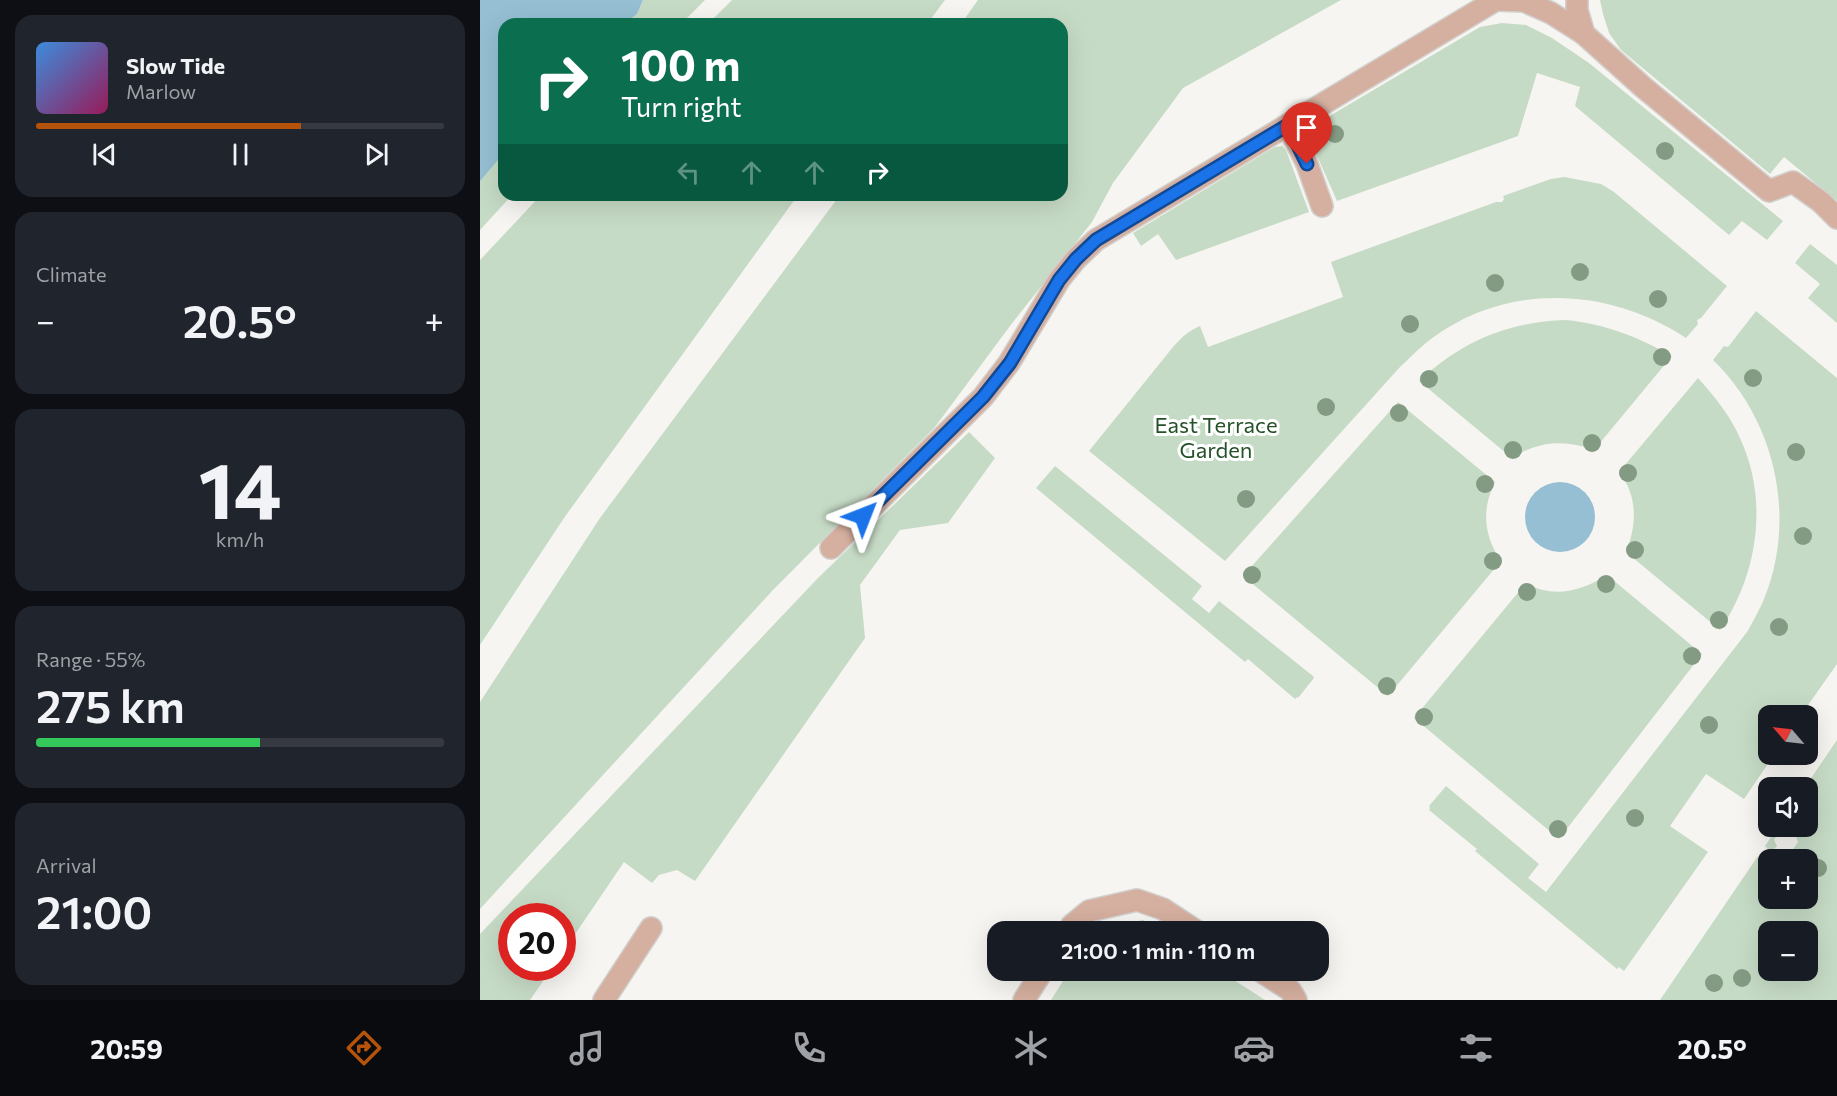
<!DOCTYPE html>
<meta charset="utf-8">
<style>
:root{--surface:#171b24;--page:#20242c;--text:#f1f3f6;--muted:#9ea1a6;--line:#363941;--accent:#b45309}
body{margin:0;font-family:Commissioner,sans-serif;background:var(--page);color:var(--text);height:100vh;display:flex;flex-direction:column;font-size:22px;white-space:nowrap}
*{box-sizing:border-box;margin:0}
p{font-size:20px;color:var(--muted)}
.icon{flex:none;width:33px;height:33px;fill:none;stroke:currentColor;stroke-width:2;stroke-linecap:round;stroke-linejoin:round}
.map{position:relative;flex:1;overflow:hidden}
.details{display:flex;flex-direction:column;gap:15px;padding:15px;background:#0d0f14;width:480px}
.details>*{flex:none}
.hud{position:absolute;left:18px;top:18px;width:570px;height:183px;border-radius:18px;box-shadow:0 6px 24px #0002;background:#0b6e4f;color:#fff;overflow:hidden}
.needle{width:39px;rotate:298deg}
.fabs{position:absolute;left:1278px;top:705px;display:grid;gap:12px}
.fabs a{display:grid;place-items:center;width:60px;height:60px;border-radius:12px;background:var(--surface);box-shadow:0 6px 24px #0002;font-size:30px}
.speed{position:absolute;left:18px;top:903px;display:flex;gap:12px;font-size:30px;font-weight:700;text-align:center}
.speed>*{display:grid;place-content:center;width:78px;height:78px;border-radius:50%;background:var(--surface);box-shadow:0 6px 24px #0002;line-height:1}
.speed .limit{border:9px solid #d22;background:#fff;color:#111}
.pin{position:absolute;display:grid;place-items:center;width:51px;height:51px;color:#fff;margin:-62px -26px;border-radius:50% 50% 50% 0;rotate:-45deg;box-shadow:0 0 6px #0007}
.pin .icon{rotate:45deg}
.me{position:absolute;width:66px;margin:-33px;rotate:45deg;stroke-linejoin:round;filter:drop-shadow(0 0 4px #0008)}
.turn{display:flex;align-items:center;gap:21px;height:126px;padding:0 24px;font-size:27px}
.turn .icon{width:78px;height:78px;stroke-width:2.5}
.turn b{display:block;font-size:42px;line-height:51px}
.lanes{display:flex;align-items:center;height:57px;padding:0 24px;background:#0003;justify-content:center;gap:30px;direction:ltr}
.lanes .off{opacity:.35}
.big{font-size:45px;font-weight:600;line-height:1.1}
.details .widget{flex:1;display:flex;flex-direction:column;justify-content:center;gap:9px;min-width:0;padding:0 21px;border-radius:18px;background:var(--page)}
.details .dial{align-items:center;gap:0}
.dial b{font-size:78px;line-height:1}
.song{display:flex;align-items:center;gap:18px}
.cover{width:72px;height:72px;border-radius:9px;background:linear-gradient(135deg,hsl(210 70% 55%),hsl(330 70% 35%))}
.played{height:6px;border-radius:3px;background:linear-gradient(90deg,var(--accent) 65%,var(--line) 65%)}
.keys{display:flex;justify-content:space-around;direction:ltr}
.heat{display:flex;justify-content:space-between;align-items:center;font-size:33px;direction:ltr}
.charge{height:9px;border-radius:4px;background:linear-gradient(90deg,#34c759 55%,var(--line) 0)}
.trip{position:absolute;left:507px;top:921px;width:342px;height:60px;border-radius:18px;background:var(--surface);box-shadow:0 6px 24px #0002;font-weight:600;line-height:60px;text-align:center}
.tab-bar{display:flex;height:96px;justify-content:space-around;align-items:center;background:#090b0e;color:var(--muted)}
.tab-bar .icon{width:42px;height:42px}
.tab-bar .on{color:var(--accent)}
.tab-bar b{font-size:27px;color:var(--text)}
main{display:flex;flex:1;min-height:0}
.map>svg:first-child{display:block}
.green{fill:#c6dbc6;fill-rule:evenodd}
.water{fill:#96bfd3}
.lines{fill:none;stroke-linecap:round;stroke-linejoin:round}
.lane-casing{stroke:#d2d0cd;stroke-width:24}
.lane{stroke:#d5af9f;stroke-width:21}
.tree{fill:#849b83}
.route-casing{stroke:#114b97;stroke-width:15}
.route{stroke:#1a73e8;stroke-width:10}
.labels{text-anchor:middle;dominant-baseline:central;stroke-width:6;stroke-linejoin:round;paint-order:stroke}
.park-label{font-size:22px;fill:#255129;stroke:#fff}
</style>
<main>
<section class="details">
<div class="widget">
<div class="song"><i class="cover"></i><div><b>Slow Tide</b><p>Marlow</p></div></div>
<div class="played"></div>
<div class="keys"><svg class="icon" aria-label="previous" viewBox="0 0 24 24"><path d="M18 5L8 12l10 7zM5 5v14"/></svg><svg class="icon" aria-label="pause" viewBox="0 0 24 24"><path d="M8 5v14M16 5v14"/></svg><svg class="icon" aria-label="next" viewBox="0 0 24 24"><path d="M6 5l10 7-10 7zM19 5v14"/></svg></div>
</div>
<div class="widget"><p>Climate</p>
<div class="heat"><a>−</a><b class="big">20.5°</b><a>+</a></div>
</div>
<div class="widget dial"><b>14</b><p>km/h</p></div>
<div class="widget"><p>Range · 55%</p><b class="big">275 km</b><div class="charge"></div></div>
<div class="widget"><p>Arrival</p><b class="big">21:00</b></div>
</section>
<div class="map">
<svg width="1357" height="1000" viewBox="0 0 1357 1000">
<rect width="100%" height="100%" fill="#f7f5f1"/>
<g class="green">
<polygon points="163,0 225,0 201,24 144,24 157,14"/>
<polygon points="252,0 465,0 447,24 228,24"/>
<polygon points="498,0 861,0 703,88 633,183 612,222 533,322 455,427 292,591 0,909 0,702 120,518 360,195 582,195 582,24 481,24"/>
<polygon points="1120,0 1357,0 1357,201 1304,157 1290,174 1141,50 1129,33 1123,14"/>
<polygon points="1022,23 1046,25 1072,38 1109,63 1303,221 1287,240 1262,221 1249,235 1095,106 1100,87 1057,73 1038,136 857,201 827,133 831,127 1000,27"/>
<polygon points="802,146 806,150 829,212 696,260 678,234 661,246 653,233 795,147"/>
<polygon points="24,152 24,195 32,195 0,230 0,180"/>
<path d="M 1084,177 L 1121,184 L 1134,192 L 1247,286 L 1221,318 L 1217,320 L 1218,324 L 1206,338 C 1129,287 1027,282 951,339 C 940,347 930,358 920,367 L 745,561 L 609,451 L 693,347 C 701,338 708,331 720,326 L 728,347 L 863,297 L 851,262 L 1016,202 L 1022,202 L 1024,199 L 1023,196 L 1071,179 Z"/>
<polygon points="61,195 318,195 84,518 0,645 0,260"/>
<polygon points="1330,244 1357,265 1357,323 1328,298 1340,284 1315,263"/>
<path d="M 1276,311 L 1357,378 L 1357,664 L 1321,715 L 1288,716 L 1288,754 L 1294,755 L 1264,799 L 1226,774 L 1190,826 L 1228,852 L 1144,971 L 1139,967 L 1137,969 L 995,851 L 997,849 L 949,810 L 950,808 L 949,806 L 966,786 L 1059,864 L 1048,878 L 1066,892 L 1267,632 C 1273,621 1279,611 1284,599 C 1317,518 1296,421 1233,360 L 1244,346 L 1248,347 Z"/>
<path d="M 1086,320 C 1126,324 1158,337 1192,356 L 1114,450 C 1085,439 1058,441 1032,458 L 939,381 C 982,341 1027,322 1086,320 Z"/>
<path d="M 1218,378 C 1234,396 1250,415 1260,438 C 1289,500 1278,575 1240,630 L 1146,552 C 1157,525 1158,496 1139,472 Z"/>
<path d="M 918,402 L 1015,482 C 1001,510 1004,536 1021,561 L 908,696 L 763,576 Z"/>
<polygon points="489,432 515,458 468,523 420,530 380,585 385,638 215,881 197,870 179,875 172,883 144,862 83,952 82,916 32,916 32,968 72,968 50,1000 0,1000 0,934 338,578"/>
<polygon points="575,466 722,586 712,599 729,613 739,601 833,676 834,678 818,698 817,697 815,699 768,659 765,662 556,488"/>
<path d="M 1127,575 L 1222,654 L 1079,839 L 934,718 L 1046,583 C 1073,599 1102,591 1127,575 Z"/>
<path d="M 1357,740 L 1357,1000 L 1180,1000 L 1278,856 L 1283,859 L 1289,850 L 1285,846 L 1298,827 L 1328,826 L 1328,788 L 1325,787 ZM 1299,832 L 1314,832 L 1318,842 L 1306,859 L 1328,860 L 1328,898 L 1288,898 L 1288,860 L 1301,859 L 1294,849 L 1297,846 L 1294,840 ZM 1288,932 L 1328,932 L 1328,970 L 1288,970 Z"/>
<polygon points="663,920 680,931 615,931 616,930"/>
<polygon points="590,970 740,971 785,1000 571,1000"/>
</g>
<g class="water">
<polygon points="0,0 163,0 157,14 144,24 24,24 24,153 0,181"/>
<circle cx="1080" cy="517" r="35"/>
</g>
<g class="lines">
<g class="lane-casing">
<g id="lane">
<polyline points="1016,0 1044,1 1071,13 1104,34"/>
<polyline points="1097,0 1097,10 1104,34 1163,87 1289,191 1313,182 1341,202 1357,218"/>
<polyline points="808,125 827,164 842,206"/>
<polyline points="351,548 503,397 529,363 579,280 596,259 616,240 1016,0"/>
<polyline points="588,932 592,925 609,911 657,900 683,909 718,932"/>
<polyline points="779,970 810,990 816,1000"/>
<polyline points="124,1000 171,928"/>
<polyline points="544,1000 563,970"/>
</g>
</g>
<use href="#lane" class="lane"/>
</g>
<g class="tree">
<circle cx="855" cy="134" r="9"/>
<circle cx="1185" cy="151" r="9"/>
<circle cx="1100" cy="272" r="9"/>
<circle cx="1015" cy="283" r="9"/>
<circle cx="1178" cy="299" r="9"/>
<circle cx="930" cy="324" r="9"/>
<circle cx="1182" cy="357" r="9"/>
<circle cx="1273" cy="378" r="9"/>
<circle cx="949" cy="379" r="9"/>
<circle cx="846" cy="407" r="9"/>
<circle cx="919" cy="413" r="9"/>
<circle cx="1112" cy="443" r="9"/>
<circle cx="1033" cy="450" r="9"/>
<circle cx="1316" cy="452" r="9"/>
<circle cx="1148" cy="473" r="9"/>
<circle cx="1005" cy="484" r="9"/>
<circle cx="766" cy="499" r="9"/>
<circle cx="1323" cy="536" r="9"/>
<circle cx="1155" cy="550" r="9"/>
<circle cx="1013" cy="561" r="9"/>
<circle cx="772" cy="575" r="9"/>
<circle cx="1126" cy="584" r="9"/>
<circle cx="1047" cy="592" r="9"/>
<circle cx="1239" cy="620" r="9"/>
<circle cx="1299" cy="627" r="9"/>
<circle cx="1212" cy="656" r="9"/>
<circle cx="907" cy="686" r="9"/>
<circle cx="944" cy="717" r="9"/>
<circle cx="1229" cy="725" r="9"/>
<circle cx="1155" cy="818" r="9"/>
<circle cx="1078" cy="829" r="9"/>
<circle cx="1338" cy="868" r="9"/>
<circle cx="1262" cy="978" r="9"/>
<circle cx="1234" cy="983" r="9"/>
</g>
<g class="lines">
<g class="route-casing">
<polyline id="route" points="383,516 503,397 530,363 579,280 596,259 616,240 808,125 827,164"/>
</g>
<use href="#route" class="route"/>
</g>
<g class="labels">
<g class="park-label">
<text x="736" y="424">East Terrace<tspan x="736" dy="25">Garden</tspan></text>
</g>
</g>
</svg>
<div class="fabs">
<a><svg class="needle" viewBox="-14 -14 28 28"><path d="M0-13l5 13h-10z" fill="#e53935"/><path d="M0 13l5-13h-10z" fill="#9ea1a6"/></svg></a>
<a><svg class="icon" aria-label="sound" viewBox="0 0 24 24"><path d="M4 9h4l5-4v14l-5-4H4zM17 9q2 3 0 6"/></svg></a>
<a>+</a>
<a>−</a>
</div>
<div class="speed"><div class="limit">20</div></div>
<div class="pin" style="left:827px;top:164px;background:#d93025"><svg class="icon" aria-label="arrive" viewBox="0 0 24 24"><path d="M6 21V4h12l-3 4 3 4H6"/></svg></div>
<svg class="me" style="left:383px;top:516px" viewBox="-20 -20 40 40"><path d="M0-17L14 15 0 8-14 15z" fill="#1a73e8" stroke="#fff" stroke-width="4"/></svg>
<div class="trip">21:00 · 1 min · 110 m</div>
<div class="hud">
<div class="turn"><svg class="icon" aria-label="right" viewBox="0 0 24 24"><path d="M7 20v-9h11M14 6l5 5-5 5"/></svg><div><b>100 m</b>Turn right</div></div>
<div class="lanes"><svg class="icon off" aria-label="left" viewBox="0 0 24 24"><path d="M17 20v-9H6M10 6l-5 5 5 5"/></svg><svg class="icon off" aria-label="ahead" viewBox="0 0 24 24"><path d="M12 20V5M6 11l6-6 6 6"/></svg><svg class="icon off" aria-label="ahead" viewBox="0 0 24 24"><path d="M12 20V5M6 11l6-6 6 6"/></svg><svg class="icon" aria-label="right" viewBox="0 0 24 24"><path d="M7 20v-9h11M14 6l5 5-5 5"/></svg></div>
</div>
</div>
</main>
<nav class="tab-bar">
<b>20:59</b>
<svg class="icon on" aria-label="directions" viewBox="0 0 24 24"><path d="M12 3l9 9-9 9-9-9zM9 14v-3h6M13 9l2 2-2 2"/></svg>
<svg class="icon" aria-label="music" viewBox="0 0 24 24"><path d="M9 18V5l10-2v13"/><circle cx="6" cy="18" r="3"/><circle cx="16" cy="16" r="3"/></svg>
<svg class="icon" aria-label="phone" viewBox="0 0 24 24"><path d="M5 4h4l2 5-3 2q2 4 5 5l2-3 5 2v4C11 20 4 13 5 4z"/></svg>
<svg class="icon" aria-label="climate" viewBox="0 0 24 24"><path d="M12 3v18M4 7l16 10M4 17L20 7"/></svg>
<svg class="icon" aria-label="car" viewBox="0 0 24 24"><path d="M5 17H2v-5l4-1 3-4h7l3 4 3 1v5h-3M9 17h6M6 11h13"/><circle cx="7" cy="17" r="2"/><circle cx="17" cy="17" r="2"/></svg>
<svg class="icon" aria-label="filters" viewBox="0 0 24 24"><path d="M4 7h16M4 17h16"/><circle cx="9" cy="7" r="2"/><circle cx="15" cy="17" r="2"/></svg>
<b>20.5°</b>
</nav>
